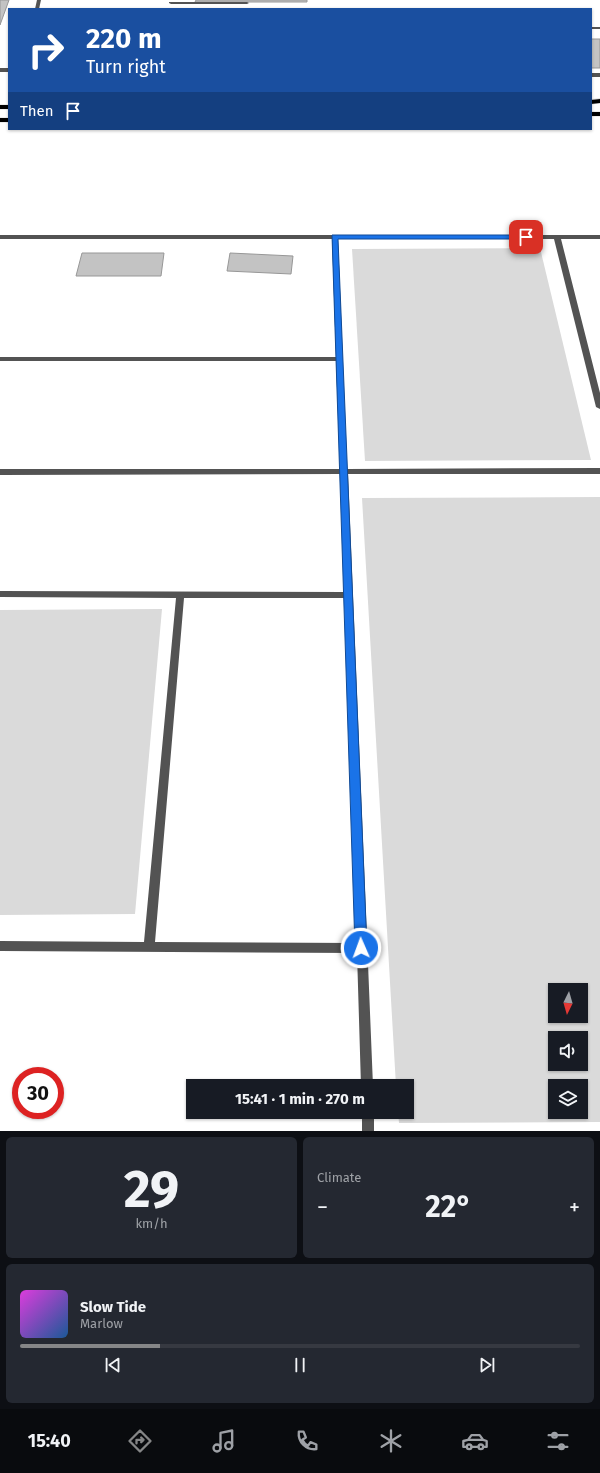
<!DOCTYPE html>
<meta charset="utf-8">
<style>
:root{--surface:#171b24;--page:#242831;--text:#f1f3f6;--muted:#9ea1a6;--line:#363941;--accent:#858687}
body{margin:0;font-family:"Fira Sans",sans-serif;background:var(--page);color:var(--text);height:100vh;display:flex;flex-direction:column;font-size:15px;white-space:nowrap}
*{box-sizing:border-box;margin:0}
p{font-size:13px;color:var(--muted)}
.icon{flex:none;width:22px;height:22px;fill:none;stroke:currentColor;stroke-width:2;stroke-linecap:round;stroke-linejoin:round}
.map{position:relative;height:1131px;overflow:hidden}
.details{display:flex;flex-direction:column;gap:6px;padding:6px;background:#0d0f14;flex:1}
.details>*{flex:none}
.guide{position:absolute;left:8px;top:8px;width:584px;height:122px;border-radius:0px;box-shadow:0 1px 3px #0004;background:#1a4fa0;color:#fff;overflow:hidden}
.needle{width:26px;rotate:185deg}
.tools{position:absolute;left:548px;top:983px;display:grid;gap:8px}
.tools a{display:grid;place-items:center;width:40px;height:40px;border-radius:0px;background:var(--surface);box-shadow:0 1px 3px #0004;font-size:20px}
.speed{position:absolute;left:12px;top:1067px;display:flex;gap:8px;font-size:20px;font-weight:700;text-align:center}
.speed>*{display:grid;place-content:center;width:52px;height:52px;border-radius:50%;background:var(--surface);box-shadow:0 1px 3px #0004;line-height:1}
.speed .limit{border:6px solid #d22;background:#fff;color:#111}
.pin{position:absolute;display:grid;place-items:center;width:34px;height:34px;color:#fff;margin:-17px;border-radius:8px;box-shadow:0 2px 6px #0006}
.me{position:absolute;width:44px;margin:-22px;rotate:358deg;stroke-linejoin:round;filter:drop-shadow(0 0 3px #0008)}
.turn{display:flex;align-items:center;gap:14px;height:84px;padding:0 12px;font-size:18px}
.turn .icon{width:52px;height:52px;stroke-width:2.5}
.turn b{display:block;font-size:28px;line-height:34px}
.then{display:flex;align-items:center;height:38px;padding:0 12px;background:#0003;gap:8px;font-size:15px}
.big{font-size:30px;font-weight:700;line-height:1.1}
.details .card{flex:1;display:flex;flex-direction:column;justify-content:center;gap:6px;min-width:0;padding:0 14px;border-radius:6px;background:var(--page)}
.details .dial{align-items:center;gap:0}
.dial b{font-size:52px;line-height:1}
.song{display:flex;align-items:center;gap:12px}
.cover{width:48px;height:48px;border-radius:6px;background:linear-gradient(135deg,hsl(300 70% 55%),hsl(210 70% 35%))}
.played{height:4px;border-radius:2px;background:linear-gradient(90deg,var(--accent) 25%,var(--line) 25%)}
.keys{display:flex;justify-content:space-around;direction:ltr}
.heat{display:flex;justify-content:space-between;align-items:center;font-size:22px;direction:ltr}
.details .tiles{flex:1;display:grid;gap:6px;grid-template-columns:1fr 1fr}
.card:last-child{grid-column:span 2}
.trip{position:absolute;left:186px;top:1079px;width:228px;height:40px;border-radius:0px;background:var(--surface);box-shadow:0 1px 3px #0004;font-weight:700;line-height:40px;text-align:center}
.dock{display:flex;height:64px;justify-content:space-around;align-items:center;background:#090b0e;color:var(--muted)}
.dock .icon{width:28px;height:28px}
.dock .current{color:var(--accent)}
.dock b{font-size:18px;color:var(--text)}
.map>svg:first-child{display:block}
.green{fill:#dadada;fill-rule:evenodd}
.building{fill:#c3c3c3;stroke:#979797}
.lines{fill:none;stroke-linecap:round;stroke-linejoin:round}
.primary-casing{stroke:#dbdbdb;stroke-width:1}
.service{fill:#535353;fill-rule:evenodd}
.minor{fill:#535353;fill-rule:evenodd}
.primary{fill:#000;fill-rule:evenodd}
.route{fill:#1a73e8;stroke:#114b97}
</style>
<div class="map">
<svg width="600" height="1131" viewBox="0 0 600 1131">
<rect width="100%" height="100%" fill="#fff"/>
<g class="green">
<polygon points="540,248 591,460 365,461 352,249"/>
<path d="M 600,497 L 600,1122 L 399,1123 L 398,1112 L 407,1112 L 407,1086 L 396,1086 L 362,498 ZM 555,990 L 581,990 L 581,1016 L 555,1016 ZM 555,1038 L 581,1038 L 581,1064 L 555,1064 ZM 555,1086 L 581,1086 L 581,1112 L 555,1112 Z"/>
<polygon points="162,609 135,914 0,915 0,610"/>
</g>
<g class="building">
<polygon points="0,0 9,0 0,25"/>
<polygon points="196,0 307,0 307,2 195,2"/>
<rect x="591" y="39" width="9" height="29"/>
<polygon points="82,253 164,253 161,276 76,276"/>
<polygon points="230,253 293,256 291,274 227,271"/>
</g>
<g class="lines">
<g class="primary-casing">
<g id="primary">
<polygon points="600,99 600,103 591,104 591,100"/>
<rect x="0" y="105" width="9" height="4"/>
<rect x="591" y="112" width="9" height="4"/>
<rect x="0" y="118" width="9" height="4"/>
</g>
</g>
<g class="service">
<polygon points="37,0 41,0 39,9 35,9"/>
<polygon points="169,2 247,2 249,3 247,4 171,4 169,3"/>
<rect x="591" y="27" width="9" height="2"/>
<rect x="0" y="68" width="9" height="4"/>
<rect x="591" y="73" width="9" height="4"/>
</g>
<g class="minor">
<path d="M 0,235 L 600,235 L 600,239 L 561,239 L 600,393 L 600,409 L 596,407 L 554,239 L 338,239 L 347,469 L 600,468 L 600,474 L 348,474 L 373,1086 L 361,1086 L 357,953 L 0,951 L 0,941 L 144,942 L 176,598 L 0,597 L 0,591 L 344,592 L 340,474 L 0,475 L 0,469 L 340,469 L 336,361 L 0,361 L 0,357 L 336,357 L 332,239 L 0,239 ZM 184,598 L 345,598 L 357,943 L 155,942 Z"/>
<rect x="362" y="1112" width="12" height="19"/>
</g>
<use href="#primary" class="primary"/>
</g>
<polygon class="route" points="332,235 526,235 529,237 526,239 338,239 367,948 365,952 361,953 357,952 355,948"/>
</svg>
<div class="tools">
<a><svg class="needle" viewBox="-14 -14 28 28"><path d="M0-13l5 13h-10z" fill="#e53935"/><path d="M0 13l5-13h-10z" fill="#9ea1a6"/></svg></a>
<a><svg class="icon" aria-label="sound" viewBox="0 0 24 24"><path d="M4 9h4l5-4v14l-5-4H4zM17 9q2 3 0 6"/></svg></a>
<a><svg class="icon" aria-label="layers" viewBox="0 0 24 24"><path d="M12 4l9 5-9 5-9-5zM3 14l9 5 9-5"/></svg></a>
</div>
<div class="speed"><div class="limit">30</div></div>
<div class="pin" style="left:526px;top:237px;background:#d93025"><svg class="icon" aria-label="arrive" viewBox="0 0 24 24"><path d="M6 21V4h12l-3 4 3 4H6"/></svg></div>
<svg class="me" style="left:361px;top:948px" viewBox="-20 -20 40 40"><circle r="17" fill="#1a73e8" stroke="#fff" stroke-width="3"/><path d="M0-11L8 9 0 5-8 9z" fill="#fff"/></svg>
<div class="trip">15:41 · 1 min · 270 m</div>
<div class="guide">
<div class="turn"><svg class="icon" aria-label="right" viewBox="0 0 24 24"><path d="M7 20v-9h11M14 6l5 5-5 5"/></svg><div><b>220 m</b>Turn right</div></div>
<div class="then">Then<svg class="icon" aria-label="arrive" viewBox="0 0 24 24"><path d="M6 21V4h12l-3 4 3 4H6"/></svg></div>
</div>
</div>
<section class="details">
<div class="tiles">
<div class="card dial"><b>29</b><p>km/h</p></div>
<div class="card"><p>Climate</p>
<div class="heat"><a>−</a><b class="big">22°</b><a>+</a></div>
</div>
<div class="card">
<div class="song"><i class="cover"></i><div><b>Slow Tide</b><p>Marlow</p></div></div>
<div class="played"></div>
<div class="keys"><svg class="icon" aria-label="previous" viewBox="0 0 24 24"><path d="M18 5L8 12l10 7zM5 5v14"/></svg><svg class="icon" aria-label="pause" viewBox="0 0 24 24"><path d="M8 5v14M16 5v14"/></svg><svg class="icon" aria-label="next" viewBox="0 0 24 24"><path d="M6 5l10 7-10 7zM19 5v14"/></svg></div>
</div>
</div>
</section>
<nav class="dock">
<b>15:40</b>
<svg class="icon current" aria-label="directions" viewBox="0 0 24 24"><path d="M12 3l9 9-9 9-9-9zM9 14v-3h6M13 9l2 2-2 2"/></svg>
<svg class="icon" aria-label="music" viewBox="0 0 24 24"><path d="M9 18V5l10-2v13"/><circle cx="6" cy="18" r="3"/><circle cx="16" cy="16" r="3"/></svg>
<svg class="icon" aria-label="phone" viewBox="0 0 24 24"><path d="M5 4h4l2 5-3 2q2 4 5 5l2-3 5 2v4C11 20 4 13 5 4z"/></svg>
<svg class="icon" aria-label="climate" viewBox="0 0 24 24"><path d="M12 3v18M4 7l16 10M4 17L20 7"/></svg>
<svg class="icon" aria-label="car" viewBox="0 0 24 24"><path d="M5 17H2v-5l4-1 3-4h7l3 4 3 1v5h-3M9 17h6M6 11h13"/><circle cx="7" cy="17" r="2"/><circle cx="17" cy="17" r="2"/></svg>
<svg class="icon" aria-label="filters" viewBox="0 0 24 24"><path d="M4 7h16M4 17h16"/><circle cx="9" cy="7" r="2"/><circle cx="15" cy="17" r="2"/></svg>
</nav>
